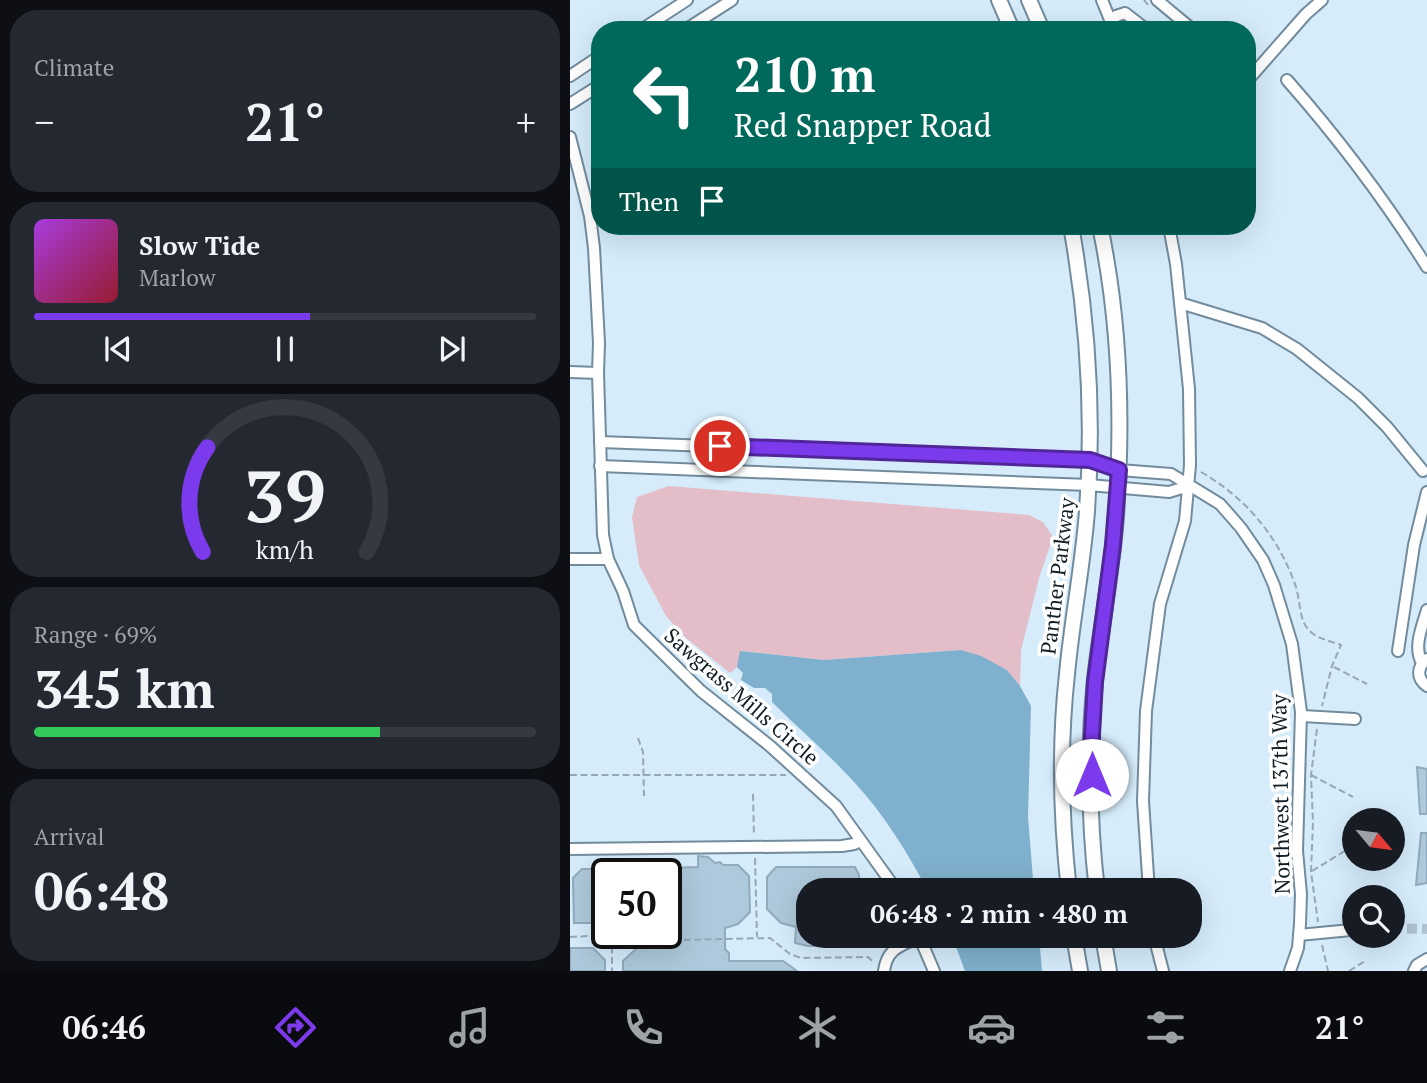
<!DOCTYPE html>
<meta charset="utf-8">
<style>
:root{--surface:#171b24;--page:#242831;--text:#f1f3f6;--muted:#9ea1a6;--line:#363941;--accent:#7c3aed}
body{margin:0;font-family:"PT Serif",serif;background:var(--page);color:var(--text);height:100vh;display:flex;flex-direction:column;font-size:26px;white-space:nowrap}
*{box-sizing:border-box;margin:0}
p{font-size:23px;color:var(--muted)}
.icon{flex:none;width:38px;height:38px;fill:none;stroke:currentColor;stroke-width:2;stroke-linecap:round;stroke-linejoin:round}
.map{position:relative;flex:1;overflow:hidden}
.panel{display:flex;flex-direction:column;gap:10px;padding:10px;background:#0d0f14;width:570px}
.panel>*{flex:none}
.hud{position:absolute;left:21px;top:21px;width:665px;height:214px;border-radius:28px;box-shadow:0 7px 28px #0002;background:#00695c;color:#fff;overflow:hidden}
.needle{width:46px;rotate:119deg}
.tools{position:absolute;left:772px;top:808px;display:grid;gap:14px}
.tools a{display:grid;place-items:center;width:63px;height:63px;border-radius:50%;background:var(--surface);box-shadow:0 7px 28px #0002;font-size:35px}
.speed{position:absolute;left:21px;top:858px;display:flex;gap:14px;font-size:35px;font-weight:700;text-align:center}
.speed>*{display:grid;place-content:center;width:91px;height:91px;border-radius:50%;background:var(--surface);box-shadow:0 7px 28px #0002;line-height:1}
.speed .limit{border:4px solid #111;border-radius:10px;background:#fff;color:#111}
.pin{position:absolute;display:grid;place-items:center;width:60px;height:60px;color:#fff;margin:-30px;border:4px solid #fff;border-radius:50%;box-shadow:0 2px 7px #0007}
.me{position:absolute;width:77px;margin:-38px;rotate:0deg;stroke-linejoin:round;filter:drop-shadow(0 0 5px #0008)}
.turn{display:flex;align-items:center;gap:24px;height:147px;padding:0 28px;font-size:32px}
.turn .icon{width:91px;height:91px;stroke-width:2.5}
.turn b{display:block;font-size:49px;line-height:60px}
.then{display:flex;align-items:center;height:66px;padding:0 28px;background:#0003;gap:14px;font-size:26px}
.big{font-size:52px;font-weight:700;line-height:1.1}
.panel .tile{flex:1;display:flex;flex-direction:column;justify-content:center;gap:10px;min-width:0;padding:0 24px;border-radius:28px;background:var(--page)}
.panel .dial{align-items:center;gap:0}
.dial svg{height:182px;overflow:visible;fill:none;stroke:var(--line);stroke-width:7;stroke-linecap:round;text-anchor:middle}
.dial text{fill:var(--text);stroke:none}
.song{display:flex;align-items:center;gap:21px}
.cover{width:84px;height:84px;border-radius:10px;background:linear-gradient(135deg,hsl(280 70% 55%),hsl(350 70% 35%))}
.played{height:7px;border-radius:4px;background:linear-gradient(90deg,var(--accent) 55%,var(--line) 55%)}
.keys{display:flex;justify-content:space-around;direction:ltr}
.heat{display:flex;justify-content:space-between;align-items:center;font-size:38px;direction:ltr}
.charge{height:10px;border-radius:5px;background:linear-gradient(90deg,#34c759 69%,var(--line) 0)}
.trip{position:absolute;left:226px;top:878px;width:406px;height:70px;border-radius:28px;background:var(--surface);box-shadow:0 7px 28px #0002;font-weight:700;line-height:70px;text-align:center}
.menu{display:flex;height:112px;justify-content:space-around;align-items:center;background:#090b0e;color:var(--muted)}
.menu .icon{width:49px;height:49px}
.menu .current{color:var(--accent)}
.menu b{font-size:32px;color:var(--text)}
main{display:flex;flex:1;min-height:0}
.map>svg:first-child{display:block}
.green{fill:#e3bdc8}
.water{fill:#7fb0cd}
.building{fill:#aec9db;stroke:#91abbc;stroke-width:2}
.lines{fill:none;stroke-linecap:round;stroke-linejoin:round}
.minor-tunnel{stroke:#afc3d0;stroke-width:10;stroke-dasharray:10 5;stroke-linecap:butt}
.minor-casing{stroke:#728c9d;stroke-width:14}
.major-casing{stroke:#728c9d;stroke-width:18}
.path{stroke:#96a8b4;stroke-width:2;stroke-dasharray:7 3.5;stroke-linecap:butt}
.minor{stroke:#fff;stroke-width:10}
.major{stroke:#fff;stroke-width:14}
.route-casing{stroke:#51269a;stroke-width:18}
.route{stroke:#7c3aed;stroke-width:12}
.labels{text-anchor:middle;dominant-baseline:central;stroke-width:7;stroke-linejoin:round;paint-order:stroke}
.street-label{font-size:21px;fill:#131e24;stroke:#fff}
</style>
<main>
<section class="panel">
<div class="tile"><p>Climate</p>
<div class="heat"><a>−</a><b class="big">21°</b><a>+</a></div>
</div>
<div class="tile">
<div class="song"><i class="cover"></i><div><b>Slow Tide</b><p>Marlow</p></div></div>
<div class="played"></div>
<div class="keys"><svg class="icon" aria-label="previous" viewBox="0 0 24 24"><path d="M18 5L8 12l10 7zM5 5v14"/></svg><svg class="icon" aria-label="pause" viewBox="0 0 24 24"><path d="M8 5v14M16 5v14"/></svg><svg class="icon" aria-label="next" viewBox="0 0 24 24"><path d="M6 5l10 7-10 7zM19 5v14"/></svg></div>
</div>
<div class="tile dial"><svg viewBox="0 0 100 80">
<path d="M14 69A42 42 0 1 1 86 69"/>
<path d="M14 69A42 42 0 0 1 16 23" stroke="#7c3aed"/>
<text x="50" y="56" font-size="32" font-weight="700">39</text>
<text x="50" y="72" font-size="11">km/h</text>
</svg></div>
<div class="tile"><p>Range · 69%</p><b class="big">345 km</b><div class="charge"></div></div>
<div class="tile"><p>Arrival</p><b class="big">06:48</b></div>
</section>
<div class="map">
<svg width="857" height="971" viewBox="0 0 857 971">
<rect width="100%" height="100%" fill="#d6ecfb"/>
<polygon class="green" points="99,486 459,515 473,522 483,537 469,578 451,650 450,686 437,670 391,650 254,660 171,651 167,667 160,673 116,638 96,616 69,565 62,517 67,497"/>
<g class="water">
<path d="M 391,650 L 411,656 L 437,670 L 450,686 L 461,706 L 458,817 L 464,891 L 358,891 C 337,852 314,814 284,782 C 259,754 229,729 202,702 L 202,694 L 195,688 L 184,688 L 171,680 L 173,673 L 167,667 L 170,651 L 254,660 Z"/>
<polygon points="382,936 469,936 472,971 395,971"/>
</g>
<g class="building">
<polygon points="847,767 857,769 857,814 850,814"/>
<polygon points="851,833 857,833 857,883 846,885"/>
<polygon points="128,856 138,857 145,863 150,862 153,865 168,865 179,876 180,912 168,924 155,928 155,949 159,953 159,961 213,961 227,971 53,971 53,961 68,947 88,947 88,933 96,933 96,868 128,867"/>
<polygon points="206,867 285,867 289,875 290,891 238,891 238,936 294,936 287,946 238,946 225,943 226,927 211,923 197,909 197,877"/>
<polygon points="12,869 37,869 37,923 4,923 3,878"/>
<polygon points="0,948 23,948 35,960 35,971 0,971"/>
</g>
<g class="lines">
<polyline class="minor-tunnel" points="822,928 857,929"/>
<g class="minor-casing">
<g id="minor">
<polyline points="532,0 543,27"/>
<polyline points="587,0 623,30"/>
<polyline points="543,27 543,21 546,16 555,13 577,30"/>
<polyline points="71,30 117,0"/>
<polyline points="115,30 162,0"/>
<polyline points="0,76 30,56"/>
<path d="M 717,80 C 769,139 815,200 857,267"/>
<polyline points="677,81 736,14 752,0"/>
<polyline points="0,104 30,85"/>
<polyline points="0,137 20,216 24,248 29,343 28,373 33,535 38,559 53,591 64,625 131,691 200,746 266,806 320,881 325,891"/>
<polyline points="610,303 692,328 727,349 788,398 817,427 853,471"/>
<polyline points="0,372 28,373"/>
<polyline points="30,442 520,460 549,470 601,474 650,504 671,528 693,560 704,585 722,644 731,712 727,851 731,894 730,924 728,948 720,971"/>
<polyline points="30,466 519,485 599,492 619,486"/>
<polyline points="0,559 38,559"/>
<polyline points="828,651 844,545 857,492"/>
<path d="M 857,659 C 847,667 846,678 857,686"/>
<path d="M 852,663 C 843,647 852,627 857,610"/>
<polyline points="732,716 785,719"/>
<polyline points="0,849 272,846 284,844 291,841"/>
<polyline points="579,891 573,801 576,711 590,604 615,521 620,465 619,389 606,264 599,226"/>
<polyline points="729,935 781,930"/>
<polyline points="349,936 364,971"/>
<polyline points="584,936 593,971"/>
<path d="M 314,971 C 317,948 331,946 349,937"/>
<polyline points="844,971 847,965 857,959"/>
</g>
</g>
<g class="major-casing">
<g id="major">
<polyline points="429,0 442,30"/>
<polyline points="459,0 472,30"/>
<path d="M 499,891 C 491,819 489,746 497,674 C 502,619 513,565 517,511 C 524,415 518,320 501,226"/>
<path d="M 527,891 C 519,822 518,748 525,679 C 531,625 542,571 546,516 C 553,420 550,321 530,226"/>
<polyline points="504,936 510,971"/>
<polyline points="533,936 539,971"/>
</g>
</g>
<g class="path">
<polyline points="574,0 578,5"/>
<path d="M 631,472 C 676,498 709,537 726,587 C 730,600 729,617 737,628 C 746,639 758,640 771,645 L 762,666 L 752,706"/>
<polyline points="764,667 797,684"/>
<polyline points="747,729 741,775 743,823 741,872 748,922"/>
<polyline points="68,738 73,752 74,796"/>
<polyline points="0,775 216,775"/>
<polyline points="741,775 783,797"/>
<polyline points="183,794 184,835"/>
<polyline points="185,858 187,937"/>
<polyline points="742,871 783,846"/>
<polyline points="42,936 42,971"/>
<polyline points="0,937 52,934 66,941 200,938 220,954 231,958 298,957 304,963"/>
<polyline points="752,945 758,971"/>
<polyline points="779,971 795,961"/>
</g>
<use href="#minor" class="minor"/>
<use href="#major" class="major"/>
</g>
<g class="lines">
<g class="route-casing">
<polyline id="route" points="150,446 520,460 549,470 543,545 525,682 522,735 522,775"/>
</g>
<use href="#route" class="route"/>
</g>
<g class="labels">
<g class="street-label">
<text transform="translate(487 576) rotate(-83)">Panther Parkway</text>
<text transform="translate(172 696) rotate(41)">Sawgrass Mills Circle</text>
<text transform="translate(710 794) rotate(-91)">Northwest 137th Way</text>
</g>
</g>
</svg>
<div class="tools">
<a><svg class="needle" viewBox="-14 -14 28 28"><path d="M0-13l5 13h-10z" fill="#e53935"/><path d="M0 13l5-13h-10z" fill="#9ea1a6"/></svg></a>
<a><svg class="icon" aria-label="search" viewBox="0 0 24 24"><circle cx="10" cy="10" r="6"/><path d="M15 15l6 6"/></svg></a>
</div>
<div class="speed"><div class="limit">50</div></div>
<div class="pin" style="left:150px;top:446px;background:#d93025"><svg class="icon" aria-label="arrive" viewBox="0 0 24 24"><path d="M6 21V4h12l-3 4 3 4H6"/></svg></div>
<svg class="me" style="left:522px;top:775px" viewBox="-20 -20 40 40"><circle r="19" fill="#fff"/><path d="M0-13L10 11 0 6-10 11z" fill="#7c3aed"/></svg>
<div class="trip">06:48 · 2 min · 480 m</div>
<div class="hud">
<div class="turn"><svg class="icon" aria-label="left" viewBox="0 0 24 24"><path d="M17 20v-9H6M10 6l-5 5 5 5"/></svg><div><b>210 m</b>Red Snapper Road</div></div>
<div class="then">Then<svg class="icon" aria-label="arrive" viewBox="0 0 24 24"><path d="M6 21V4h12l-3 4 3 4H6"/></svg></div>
</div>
</div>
</main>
<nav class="menu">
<b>06:46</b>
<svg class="icon current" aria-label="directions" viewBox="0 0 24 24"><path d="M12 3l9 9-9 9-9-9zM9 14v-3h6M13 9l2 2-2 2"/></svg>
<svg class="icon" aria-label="music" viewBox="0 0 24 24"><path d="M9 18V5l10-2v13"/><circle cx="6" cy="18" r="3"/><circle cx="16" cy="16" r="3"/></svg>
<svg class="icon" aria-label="phone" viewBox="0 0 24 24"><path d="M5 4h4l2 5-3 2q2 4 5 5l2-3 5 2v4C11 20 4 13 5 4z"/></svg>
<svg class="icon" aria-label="climate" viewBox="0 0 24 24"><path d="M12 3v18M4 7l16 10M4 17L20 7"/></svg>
<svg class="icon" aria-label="car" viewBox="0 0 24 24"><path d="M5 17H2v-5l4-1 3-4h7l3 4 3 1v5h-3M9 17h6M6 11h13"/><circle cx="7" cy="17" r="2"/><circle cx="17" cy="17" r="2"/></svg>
<svg class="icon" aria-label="filters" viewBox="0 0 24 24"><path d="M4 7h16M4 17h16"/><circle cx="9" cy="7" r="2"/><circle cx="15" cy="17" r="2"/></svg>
<b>21°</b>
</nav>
